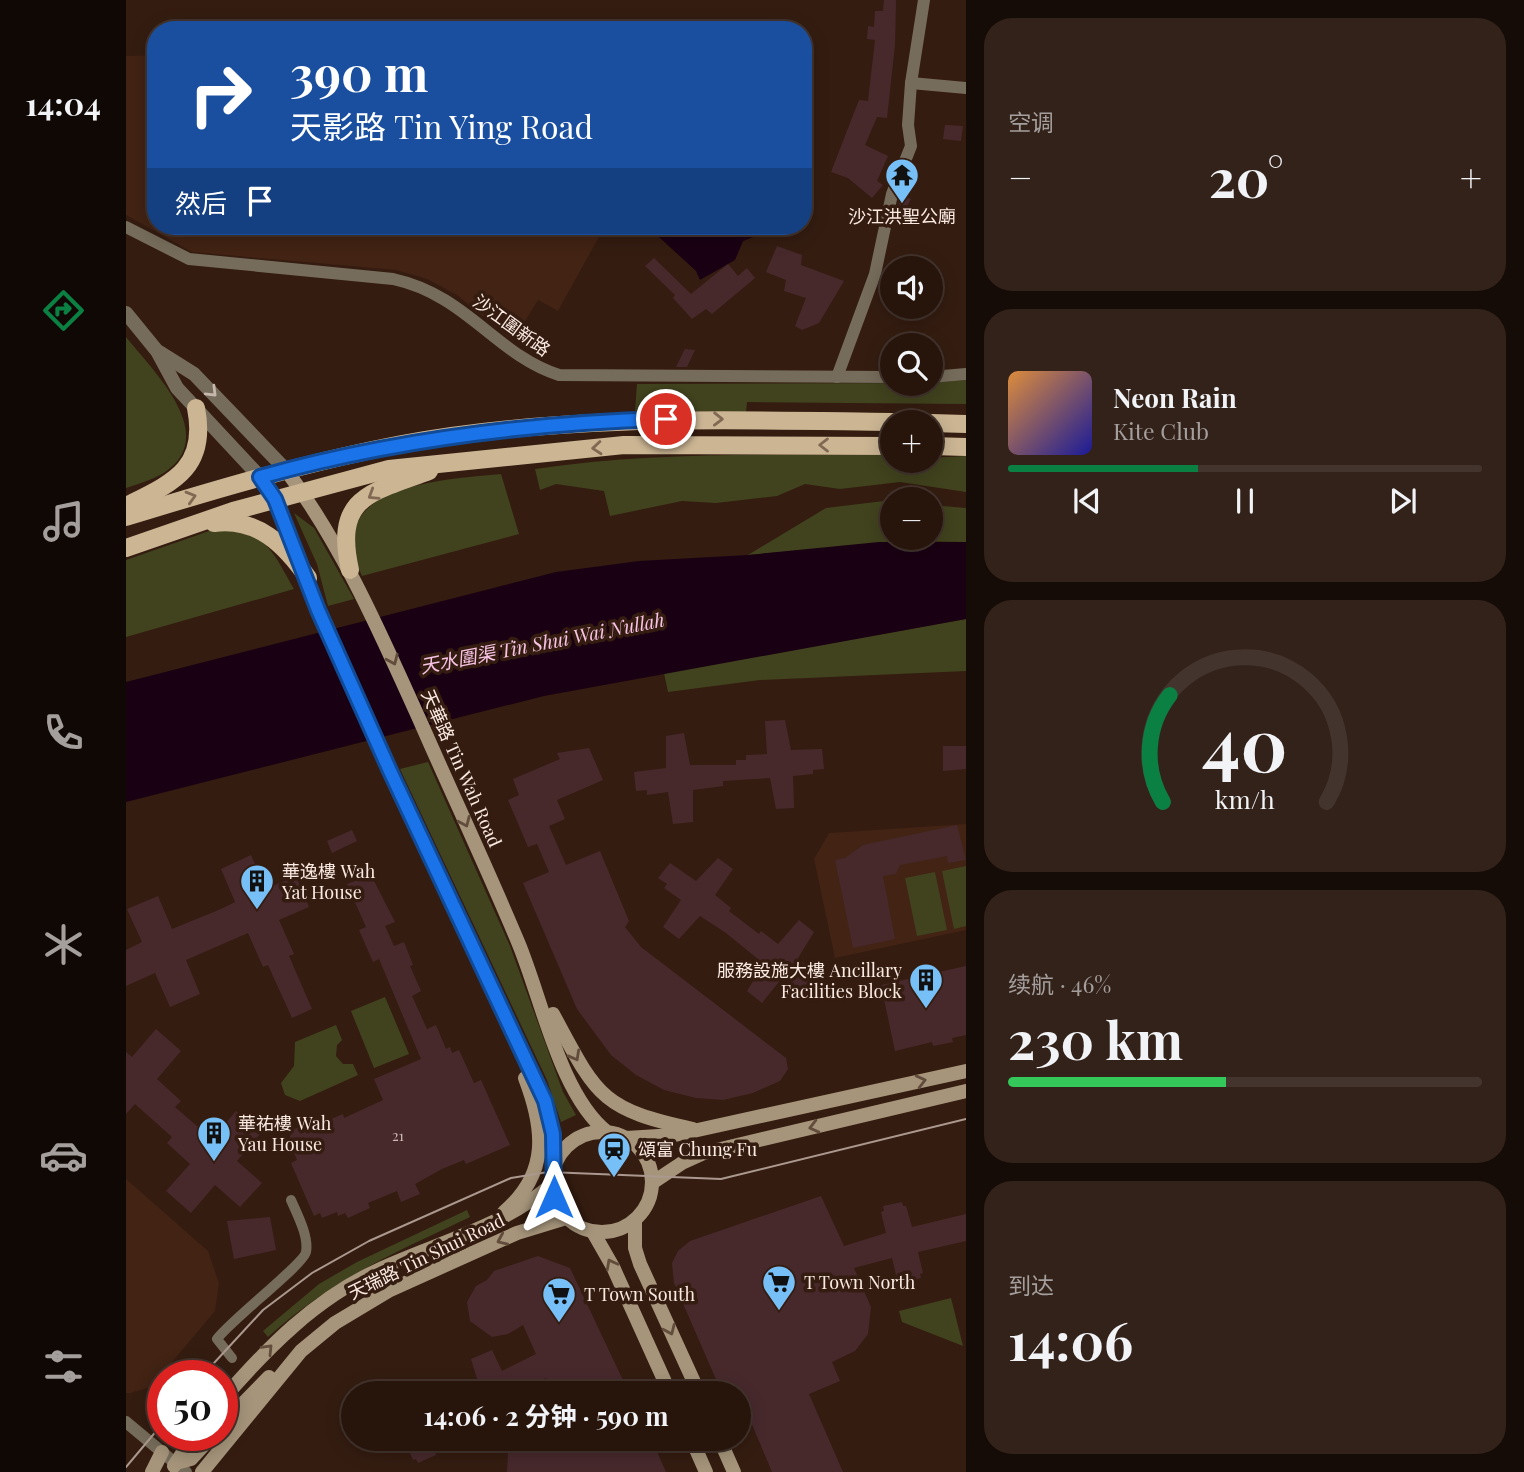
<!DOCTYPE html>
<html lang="zh">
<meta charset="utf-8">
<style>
:root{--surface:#27150c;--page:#33221a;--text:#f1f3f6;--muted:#a49f9d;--line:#43342d;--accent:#0b8043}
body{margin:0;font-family:"Playfair Display","Noto Sans SC",serif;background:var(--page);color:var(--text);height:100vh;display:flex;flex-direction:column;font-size:26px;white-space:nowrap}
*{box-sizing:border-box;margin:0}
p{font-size:23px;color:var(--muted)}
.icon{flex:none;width:38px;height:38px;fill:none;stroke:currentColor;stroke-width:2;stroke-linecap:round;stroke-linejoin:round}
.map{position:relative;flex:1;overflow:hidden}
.panel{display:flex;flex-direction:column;gap:18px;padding:18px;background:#150c07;width:558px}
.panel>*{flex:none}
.guide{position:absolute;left:21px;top:21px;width:665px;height:214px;border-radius:28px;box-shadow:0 4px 18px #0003,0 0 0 2px var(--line);background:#1a4fa0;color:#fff;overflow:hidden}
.fabs{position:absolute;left:754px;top:256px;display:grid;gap:14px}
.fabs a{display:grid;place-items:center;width:63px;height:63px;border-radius:50%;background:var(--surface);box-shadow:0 4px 18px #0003,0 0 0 2px var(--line);font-size:35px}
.speed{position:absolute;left:21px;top:1360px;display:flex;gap:14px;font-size:35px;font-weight:700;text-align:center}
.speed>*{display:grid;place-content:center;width:91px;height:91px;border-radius:50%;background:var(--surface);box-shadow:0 4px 18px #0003,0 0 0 2px var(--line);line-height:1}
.speed .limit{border:10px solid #d22;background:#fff;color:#111}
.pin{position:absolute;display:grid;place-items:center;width:60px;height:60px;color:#fff;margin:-30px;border:4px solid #fff;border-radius:50%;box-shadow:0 2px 7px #0007}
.me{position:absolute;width:77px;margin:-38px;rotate:0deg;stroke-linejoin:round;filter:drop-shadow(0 0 5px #0008)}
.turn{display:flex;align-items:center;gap:24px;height:147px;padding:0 28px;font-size:32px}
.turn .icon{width:91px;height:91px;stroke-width:2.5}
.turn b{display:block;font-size:49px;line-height:60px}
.then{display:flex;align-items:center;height:66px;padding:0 28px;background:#0003;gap:14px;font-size:26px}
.big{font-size:52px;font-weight:700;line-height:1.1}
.panel .card{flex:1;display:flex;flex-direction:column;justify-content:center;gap:10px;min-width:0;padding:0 24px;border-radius:28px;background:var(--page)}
.panel .dial{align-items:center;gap:0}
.dial svg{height:182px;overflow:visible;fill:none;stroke:var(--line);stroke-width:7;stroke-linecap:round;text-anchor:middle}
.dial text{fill:var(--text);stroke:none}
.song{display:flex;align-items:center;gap:21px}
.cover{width:84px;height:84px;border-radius:10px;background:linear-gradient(135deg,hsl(30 70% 55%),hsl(240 70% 35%))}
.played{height:7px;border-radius:4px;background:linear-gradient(90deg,var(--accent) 40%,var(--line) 40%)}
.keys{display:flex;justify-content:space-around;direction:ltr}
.heat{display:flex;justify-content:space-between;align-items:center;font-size:38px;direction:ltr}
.charge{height:10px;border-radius:5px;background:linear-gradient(90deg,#34c759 46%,var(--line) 0)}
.trip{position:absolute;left:215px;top:1381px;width:410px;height:70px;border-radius:35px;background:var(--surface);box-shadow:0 4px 18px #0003,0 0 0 2px var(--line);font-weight:700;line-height:70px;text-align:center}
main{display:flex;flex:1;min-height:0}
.dock{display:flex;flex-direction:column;width:126px;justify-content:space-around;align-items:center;background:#100805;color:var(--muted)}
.dock .icon{width:49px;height:49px}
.dock .on{color:var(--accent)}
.dock b{font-size:32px;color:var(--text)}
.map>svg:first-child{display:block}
.built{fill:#422314}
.green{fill:#41431e}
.water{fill:#1a0013}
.building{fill:#47292c}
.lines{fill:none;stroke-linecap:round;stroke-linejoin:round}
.pedestrian{stroke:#766c5b;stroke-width:10}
.minor{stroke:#766c5b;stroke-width:12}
.tertiary{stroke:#766c5b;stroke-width:14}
.secondary{stroke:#a6957b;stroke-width:14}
.primary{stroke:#cbb593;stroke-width:18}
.tram{stroke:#ab988e;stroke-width:2}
.oneway{stroke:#c6b8ac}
.oneway2{stroke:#806852}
.oneway3{stroke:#624c3b}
.route-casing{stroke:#114b97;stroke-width:18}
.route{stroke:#1a73e8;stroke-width:12}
.labels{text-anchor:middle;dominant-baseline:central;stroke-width:7;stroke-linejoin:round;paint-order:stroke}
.number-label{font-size:14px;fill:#cebab4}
.poi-label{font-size:18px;fill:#fbeae2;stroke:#341c10;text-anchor:start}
.street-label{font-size:18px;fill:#fbeae2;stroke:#341c10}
.water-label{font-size:19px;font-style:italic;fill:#f8c3e5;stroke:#341c10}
</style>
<main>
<nav class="dock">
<b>14:04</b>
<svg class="icon on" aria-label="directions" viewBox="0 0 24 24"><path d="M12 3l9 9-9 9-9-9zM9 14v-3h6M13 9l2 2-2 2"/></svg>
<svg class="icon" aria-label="music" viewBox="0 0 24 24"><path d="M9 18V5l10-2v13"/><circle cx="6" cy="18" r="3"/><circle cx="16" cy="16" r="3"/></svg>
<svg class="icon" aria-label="phone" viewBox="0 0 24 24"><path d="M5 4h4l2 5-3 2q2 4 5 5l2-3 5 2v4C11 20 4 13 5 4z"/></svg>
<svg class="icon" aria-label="climate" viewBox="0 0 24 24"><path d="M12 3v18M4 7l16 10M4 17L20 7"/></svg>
<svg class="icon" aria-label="car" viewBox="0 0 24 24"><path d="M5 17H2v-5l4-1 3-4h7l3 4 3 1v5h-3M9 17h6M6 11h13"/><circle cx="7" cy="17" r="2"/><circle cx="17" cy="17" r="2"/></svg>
<svg class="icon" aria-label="filters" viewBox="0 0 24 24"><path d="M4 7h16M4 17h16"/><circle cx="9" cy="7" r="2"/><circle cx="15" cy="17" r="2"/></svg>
</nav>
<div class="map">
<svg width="840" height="1472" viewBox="0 0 840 1472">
<rect width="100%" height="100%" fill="#341c10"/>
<g class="built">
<polygon points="30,55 30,226 463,226 474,235 432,311 412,300 387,341 331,295 301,279 270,270 66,252 0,215 0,56"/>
<polygon points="840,824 840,930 709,958 688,859 703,833"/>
<polygon points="0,1179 82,1251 93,1283 89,1311 25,1387 4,1393 0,1393"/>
</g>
<g class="green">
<path d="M 0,337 C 27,371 97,437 36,474 C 25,480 12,484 0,488 Z"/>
<polygon points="840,380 840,404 621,402 620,412 509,411 511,384 805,383"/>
<path d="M 766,455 L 766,460 L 840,456 L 840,492 L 774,482 L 714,489 L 679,484 L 651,496 L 590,503 L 556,501 L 484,516 L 478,491 L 430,484 L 414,490 L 409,469 C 527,451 648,455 766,455 Z"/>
<path d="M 375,474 L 393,534 L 236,576 C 194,484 315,480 375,474 Z"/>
<polygon points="766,500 766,537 805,537 805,505 840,508 840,542 779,541 622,555 700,508"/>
<polygon points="168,513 188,528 228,599 202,606 191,564"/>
<path d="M 86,530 C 140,531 143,545 168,589 L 0,637 L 0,560 Z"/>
<polygon points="840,619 840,671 634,680 542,692 538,673"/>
<polygon points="302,762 384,946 437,1092 450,1115 435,1122 421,1080 274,769"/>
<polygon points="840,866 840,926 828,929 816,871"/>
<polygon points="809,872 821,930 791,936 779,878"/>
<polygon points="259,997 283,1054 248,1068 225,1011"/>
<polygon points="210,1025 216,1040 211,1045 210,1056 217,1064 227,1064 232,1075 174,1101 159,1095 155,1083 168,1066 169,1042"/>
<path d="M 341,1210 L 344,1217 C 266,1254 208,1278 142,1337 L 137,1331 L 193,1284 L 231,1262 Z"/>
<polygon points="825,1298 837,1346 776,1322 773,1311"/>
</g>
<g class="water">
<polygon points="521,226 645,226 640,232 617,241 609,260 574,280 570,271"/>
<polygon points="753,542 840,542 840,619 418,696 0,802 0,682 430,572 513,561 622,555"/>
</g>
<g class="building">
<polygon points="758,0 770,0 769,45 761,118 751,117 739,145 762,156 751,181 757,185 746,198 722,178 705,172 733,100 742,101 749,40 741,39 742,26 748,27 749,11 757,11"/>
<polygon points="819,125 837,126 835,141 817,139"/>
<polygon points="775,195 785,199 777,214 771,212"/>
<polygon points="651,246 676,255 675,265 718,281 693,323 676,330 669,326 680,298 658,291 660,280 640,272"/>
<polygon points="528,258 565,294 602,264 612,276 621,268 629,278 586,314 580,309 566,319 547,298 549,295 519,266"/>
<polygon points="559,349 569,350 561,367 550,367"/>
<polygon points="659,720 665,750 696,749 698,769 687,770 687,774 667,776 668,808 650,809 644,778 597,781 597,786 567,790 567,822 547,824 542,792 521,795 521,790 510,791 508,772 540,768 540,736 558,733 564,765 610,765 610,760 620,760 620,755 641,754 639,721"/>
<polygon points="817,746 840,746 840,769 817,771"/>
<polygon points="463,748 477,780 431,800 439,819 423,826 440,865 474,851 503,921 499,927 515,947 660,1058 662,1069 654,1081 627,1093 597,1100 570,1098 538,1090 510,1075 485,1055 451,1009 397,883 423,872 411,844 402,847 382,800 393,795 387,779 434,759 431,753"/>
<polygon points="831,825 840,860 822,863 821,856 774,865 770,874 757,876 769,939 727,948 709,860 719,858 737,845"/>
<polygon points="226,830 231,841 206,853 201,841"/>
<polygon points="125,855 140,889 170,876 183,907 153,920 168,954 163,956 186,1009 166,1018 142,965 137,967 122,933 60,960 74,994 44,1007 29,973 0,986 0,950 16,942 1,909 32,896 46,929 95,909 109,902 95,869"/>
<polygon points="592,858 607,869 589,895 605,908 603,911 633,934 635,931 652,944 673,920 688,932 672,958 696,978 684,994 675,988 673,991 656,978 636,1003 621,991 638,964 600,933 574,916 553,939 537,927 555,900 538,888 541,884 532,878 544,863 570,881"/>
<polygon points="245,875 269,922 259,926 268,946 278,942 287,965 284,966 295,991 286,996 301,1029 310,1025 320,1049 324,1047 326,1053 333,1050 348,1083 355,1080 384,1145 340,1164 338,1160 316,1169 289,1184 294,1194 275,1202 271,1191 242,1203 244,1208 222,1218 219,1213 212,1216 211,1212 196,1218 194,1213 188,1216 165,1163 171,1160 163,1140 166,1130 201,1115 203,1120 217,1114 218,1118 257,1100 248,1079 295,1059 253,959 247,962 233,930 240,927 221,884"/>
<polygon points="840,966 840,1035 826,1038 827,1042 807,1046 806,1042 769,1051 755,985"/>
<polygon points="30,1029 55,1051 31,1079 55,1101 49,1107 86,1139 110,1111 135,1133 111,1161 136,1183 114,1207 89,1185 65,1213 40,1191 64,1164 41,1143 46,1137 9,1104 0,1114 0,1052 6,1057"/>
<polygon points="695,1196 718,1246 760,1233 755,1212 758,1211 757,1206 776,1202 777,1206 780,1206 786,1227 840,1214 840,1241 792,1252 797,1273 794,1274 795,1278 776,1283 775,1279 771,1279 766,1258 728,1268 745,1307 742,1334 729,1351 706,1362 714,1381 683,1394 717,1472 646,1472 624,1420 612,1425 612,1393 596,1393 548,1283 546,1263 552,1251 564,1241"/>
<polygon points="144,1217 150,1250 108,1259 101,1221"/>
<polygon points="412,1256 444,1268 503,1393 427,1393 420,1378 389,1393 329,1393 352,1382 345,1359 366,1350 376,1371 410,1354 397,1325 382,1334 366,1337 344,1321 341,1302 350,1286 361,1280 368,1271"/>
<polygon points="247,1438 306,1438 310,1455 292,1463 290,1459 287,1460 280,1444 261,1453 259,1450 254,1453"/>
<polygon points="394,1438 525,1438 540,1472 381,1472 382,1452"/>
</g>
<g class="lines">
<path class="pedestrian" d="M 106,1358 L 91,1339 C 105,1320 178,1264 180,1252 C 183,1236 171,1214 165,1200"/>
<g class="minor">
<polyline points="785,83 840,88"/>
<path d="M 0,227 L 63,259 L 267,279 C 341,295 370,355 433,375 L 766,377"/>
<polyline points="711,377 749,274 766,194 785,146 782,125 785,83 798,0"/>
<polyline points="805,377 840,374"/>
<polyline points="0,1422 60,1472"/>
</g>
<g class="tertiary">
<polyline points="0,313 31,351 51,388 134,477"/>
<polyline points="33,352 68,374 160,470"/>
</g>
<g class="secondary">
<path d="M 160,470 C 218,548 255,635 295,723 C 327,796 361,868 392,942 C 416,999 434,1095 481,1132"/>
<polyline points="134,477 149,499 192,610 264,771 411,1084 424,1119 428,1166"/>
<path d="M 427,1014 C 471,1096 474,1109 567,1129"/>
<circle cx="476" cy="1182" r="50"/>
<polyline points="500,1138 549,1135 840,1071"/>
<polyline points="526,1183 556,1163 578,1153 840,1091"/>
<path d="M 378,1212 C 424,1173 418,1128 399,1078"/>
<polyline points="509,1220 509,1248 514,1264 573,1393"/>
<polyline points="467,1232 487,1267 544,1393"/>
<path d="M 96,1400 C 141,1348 189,1299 252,1270 C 310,1243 377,1227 425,1185"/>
<polyline points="96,1425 143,1377"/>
<polyline points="565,1438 580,1472"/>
<polyline points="593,1438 608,1472"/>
<polyline points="50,1463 65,1459 87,1435"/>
<polyline points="48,1466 68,1435"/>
<polyline points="26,1472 36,1452"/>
<polyline points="76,1472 175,1351 209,1323 264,1290 391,1233 440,1218"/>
</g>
<g class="primary">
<polyline points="805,423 840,424"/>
<polyline points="805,446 840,447"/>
<path d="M 0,506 C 46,483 82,469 70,408"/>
<path d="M 0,517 C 91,489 182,462 276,444 C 438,414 603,420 766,422"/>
<path d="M 88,523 C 131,517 159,545 182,578"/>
<polyline points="0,548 107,511 263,469 498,445 766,446"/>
<path d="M 224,570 C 208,497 243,493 303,471"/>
</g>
<g class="tram">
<polyline points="76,1376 137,1310 186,1273 243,1241 385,1178 422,1172 595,1179 840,1119"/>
<polyline points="0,1467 37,1423"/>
</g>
</g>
<defs><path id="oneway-chevron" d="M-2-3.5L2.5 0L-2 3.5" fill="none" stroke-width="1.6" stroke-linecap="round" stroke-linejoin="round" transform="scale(1.75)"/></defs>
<use class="oneway" href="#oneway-chevron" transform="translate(86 392) rotate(45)"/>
<g class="oneway2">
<use href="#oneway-chevron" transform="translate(592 419) rotate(1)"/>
<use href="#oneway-chevron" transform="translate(698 445) rotate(-180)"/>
<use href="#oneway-chevron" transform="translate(471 448) rotate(175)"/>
<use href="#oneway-chevron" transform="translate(247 495) rotate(148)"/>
<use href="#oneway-chevron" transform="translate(65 497) rotate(-16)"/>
</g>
<g class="oneway3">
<use href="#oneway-chevron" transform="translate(267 660) rotate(66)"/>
<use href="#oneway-chevron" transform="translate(339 822) rotate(66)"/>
<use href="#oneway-chevron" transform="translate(449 1056) rotate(61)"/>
<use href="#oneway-chevron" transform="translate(795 1081) rotate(-14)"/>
<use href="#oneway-chevron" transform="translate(688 1127) rotate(166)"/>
<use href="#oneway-chevron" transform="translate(376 1240) rotate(156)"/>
<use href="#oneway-chevron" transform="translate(485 1264) rotate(-118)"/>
<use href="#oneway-chevron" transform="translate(544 1330) rotate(66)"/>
<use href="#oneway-chevron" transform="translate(142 1349) rotate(-46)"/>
</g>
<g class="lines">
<g class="route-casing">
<path id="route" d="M 428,1197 L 427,1134 L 419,1101 L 264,771 L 192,610 L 149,499 L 134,477 C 266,440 403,423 540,419"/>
</g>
<use href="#route" class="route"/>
</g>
<defs>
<g id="temple-pin" transform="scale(1.75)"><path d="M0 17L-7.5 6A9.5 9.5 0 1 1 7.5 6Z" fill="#77c0f7" stroke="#341c10"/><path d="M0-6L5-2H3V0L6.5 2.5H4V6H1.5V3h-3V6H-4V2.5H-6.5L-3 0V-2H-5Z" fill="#111"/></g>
<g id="building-pin" transform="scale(1.75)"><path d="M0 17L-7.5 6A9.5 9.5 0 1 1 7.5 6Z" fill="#77c0f7" stroke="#341c10"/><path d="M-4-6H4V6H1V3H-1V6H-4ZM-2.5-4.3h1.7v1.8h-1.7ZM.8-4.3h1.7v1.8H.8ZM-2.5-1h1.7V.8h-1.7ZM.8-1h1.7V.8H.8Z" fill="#111"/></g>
<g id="station-pin" transform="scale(1.75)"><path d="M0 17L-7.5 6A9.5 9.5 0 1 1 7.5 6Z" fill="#77c0f7" stroke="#341c10"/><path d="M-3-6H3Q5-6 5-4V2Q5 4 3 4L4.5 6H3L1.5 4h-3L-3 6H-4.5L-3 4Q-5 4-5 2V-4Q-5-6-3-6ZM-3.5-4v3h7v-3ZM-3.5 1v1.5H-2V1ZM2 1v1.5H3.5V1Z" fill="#111"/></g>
<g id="supermarket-pin" transform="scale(1.75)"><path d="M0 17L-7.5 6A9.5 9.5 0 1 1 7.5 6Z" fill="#77c0f7" stroke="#341c10"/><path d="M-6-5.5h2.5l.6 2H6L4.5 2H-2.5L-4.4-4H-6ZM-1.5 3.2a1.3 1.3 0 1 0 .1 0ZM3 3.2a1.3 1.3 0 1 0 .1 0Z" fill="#111"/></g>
</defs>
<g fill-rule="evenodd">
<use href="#temple-pin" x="776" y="175"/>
<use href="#building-pin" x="131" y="881"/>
<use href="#building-pin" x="800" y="980"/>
<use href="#building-pin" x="88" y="1133"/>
<use href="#station-pin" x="488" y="1149"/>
<use href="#supermarket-pin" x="653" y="1282"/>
<use href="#supermarket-pin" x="433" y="1294"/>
</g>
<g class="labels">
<g class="number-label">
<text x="272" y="1135">21</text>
</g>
<g class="poi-label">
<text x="776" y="216" text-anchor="middle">沙江洪聖公廟</text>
<text x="156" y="871">華逸樓 Wah<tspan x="156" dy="21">Yat House</tspan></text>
<text x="776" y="970" text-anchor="end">服務設施大樓 Ancillary<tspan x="776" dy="21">Facilities Block</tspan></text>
<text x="112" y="1123">華祐樓 Wah<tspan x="112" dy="21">Yau House</tspan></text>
<text x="512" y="1149">頌富 Chung Fu</text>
<text x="678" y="1282">T Town North</text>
<text x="458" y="1294">T Town South</text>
</g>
<g class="street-label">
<text transform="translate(386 325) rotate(36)">沙江圍新路</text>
<text transform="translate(336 768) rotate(66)">天華路 Tin Wah Road</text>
<text transform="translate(300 1256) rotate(-26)">天瑞路 Tin Shui Road</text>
</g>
<g class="water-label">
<text transform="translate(416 642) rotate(-11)">天水圍渠 Tin Shui Wai Nullah</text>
</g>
</g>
</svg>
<div class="fabs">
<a><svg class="icon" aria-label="sound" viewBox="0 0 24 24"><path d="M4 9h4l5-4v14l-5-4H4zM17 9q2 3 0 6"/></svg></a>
<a><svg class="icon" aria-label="search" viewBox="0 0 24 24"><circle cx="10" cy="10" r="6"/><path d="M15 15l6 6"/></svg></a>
<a>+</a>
<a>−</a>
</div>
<div class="speed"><div class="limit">50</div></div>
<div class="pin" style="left:540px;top:419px;background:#d93025"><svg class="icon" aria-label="arrive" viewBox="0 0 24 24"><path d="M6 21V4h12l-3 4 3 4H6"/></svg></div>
<svg class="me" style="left:428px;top:1197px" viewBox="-20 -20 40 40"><path d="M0-17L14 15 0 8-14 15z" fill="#1a73e8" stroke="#fff" stroke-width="4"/></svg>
<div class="trip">14:06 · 2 分钟 · 590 m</div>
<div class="guide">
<div class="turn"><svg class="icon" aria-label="right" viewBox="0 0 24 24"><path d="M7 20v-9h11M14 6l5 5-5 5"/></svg><div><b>390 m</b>天影路 Tin Ying Road</div></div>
<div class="then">然后<svg class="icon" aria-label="arrive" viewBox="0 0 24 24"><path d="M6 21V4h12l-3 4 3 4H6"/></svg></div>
</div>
</div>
<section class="panel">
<div class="card"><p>空调</p>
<div class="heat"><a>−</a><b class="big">20°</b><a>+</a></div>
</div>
<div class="card">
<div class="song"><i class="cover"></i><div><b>Neon Rain</b><p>Kite Club</p></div></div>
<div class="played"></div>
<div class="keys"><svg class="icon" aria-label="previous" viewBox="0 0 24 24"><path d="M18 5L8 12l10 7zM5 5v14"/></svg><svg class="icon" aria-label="pause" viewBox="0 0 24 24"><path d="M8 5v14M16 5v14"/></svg><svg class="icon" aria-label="next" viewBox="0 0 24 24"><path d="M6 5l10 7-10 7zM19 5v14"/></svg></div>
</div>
<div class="card dial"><svg viewBox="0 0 100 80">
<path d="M14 69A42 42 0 1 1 86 69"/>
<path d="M14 69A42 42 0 0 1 17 22" stroke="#0b8043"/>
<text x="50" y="56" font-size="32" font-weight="700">40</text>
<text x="50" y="72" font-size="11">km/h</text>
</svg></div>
<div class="card"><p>续航 · 46%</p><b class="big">230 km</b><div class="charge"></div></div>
<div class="card"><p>到达</p><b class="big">14:06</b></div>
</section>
</main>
